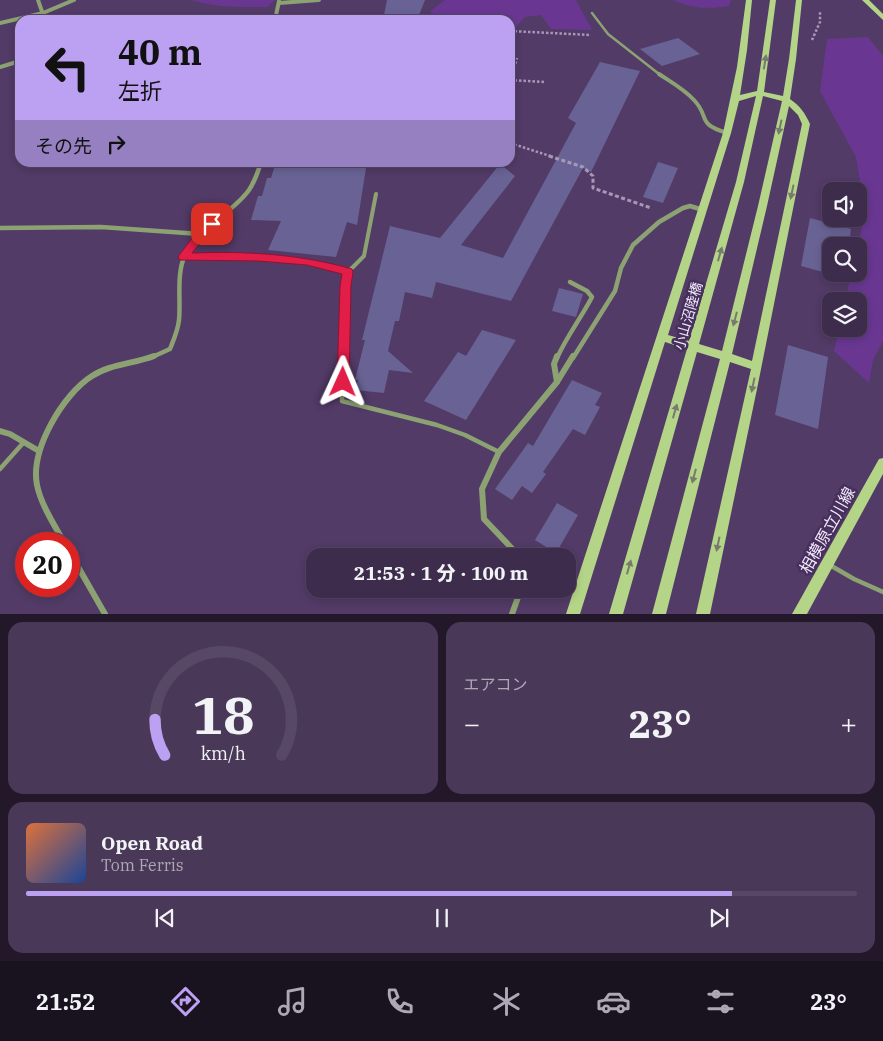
<!DOCTYPE html>
<html lang="ja">
<meta charset="utf-8">
<style>
:root{--surface:#3e2c4d;--page:#493857;--text:#f1f3f6;--muted:#ada7b6;--line:#574865;--accent:#bca0f2}
body{margin:0;font-family:"IBM Plex Serif","Noto Sans JP",serif;background:var(--page);color:var(--text);height:100vh;display:flex;flex-direction:column;font-size:19px;white-space:nowrap}
*{box-sizing:border-box;margin:0}
p{font-size:16px;color:var(--muted)}
.icon{flex:none;width:28px;height:28px;fill:none;stroke:currentColor;stroke-width:2;stroke-linecap:round;stroke-linejoin:round}
.map{position:relative;height:614px;overflow:hidden}
.details{display:flex;flex-direction:column;gap:8px;padding:8px;background:#22182a;flex:1}
.details>*{flex:none}
.banner{position:absolute;left:15px;top:15px;width:500px;height:152px;border-radius:15px;box-shadow:0 2px 8px #0003,0 0 0 1px var(--line);background:#bca0f2;color:#111;overflow:hidden}
.controls{position:absolute;left:822px;top:182px;display:grid;gap:10px}
.controls a{display:grid;place-items:center;width:45px;height:45px;border-radius:10px;background:var(--surface);box-shadow:0 2px 8px #0003,0 0 0 1px var(--line);font-size:25px}
.speed{position:absolute;left:15px;top:532px;display:flex;gap:10px;font-size:25px;font-weight:700;text-align:center}
.speed>*{display:grid;place-content:center;width:65px;height:65px;border-radius:50%;background:var(--surface);box-shadow:0 2px 8px #0003,0 0 0 1px var(--line);line-height:1}
.speed .limit{border:8px solid #d22;background:#fff;color:#111}
.pin{position:absolute;display:grid;place-items:center;width:42px;height:42px;color:#fff;margin:-21px;border-radius:10px;box-shadow:0 2px 8px #0006}
.me{position:absolute;width:55px;margin:-28px;rotate:1deg;stroke-linejoin:round;filter:drop-shadow(0 0 4px #0008)}
.turn{display:flex;align-items:center;gap:18px;height:105px;padding:0 20px;font-size:22px}
.turn .icon{width:65px;height:65px;stroke-width:2.5}
.turn b{display:block;font-size:35px;line-height:42px}
.then{display:flex;align-items:center;height:48px;padding:0 20px;background:#0003;gap:10px;font-size:19px}
.big{font-size:38px;font-weight:800;line-height:1.1}
.details .tile{flex:1;display:flex;flex-direction:column;justify-content:center;gap:8px;min-width:0;padding:0 18px;border-radius:15px;background:var(--page)}
.details .dial{align-items:center;gap:0}
.dial svg{height:130px;overflow:visible;fill:none;stroke:var(--line);stroke-width:7;stroke-linecap:round;text-anchor:middle}
.dial text{fill:var(--text);stroke:none}
.song{display:flex;align-items:center;gap:15px}
.cover{width:60px;height:60px;border-radius:8px;background:linear-gradient(135deg,hsl(20 70% 55%),hsl(220 70% 35%))}
.played{height:5px;border-radius:2px;background:linear-gradient(90deg,var(--accent) 85%,var(--line) 85%)}
.keys{display:flex;justify-content:space-around;direction:ltr}
.heat{display:flex;justify-content:space-between;align-items:center;font-size:28px;direction:ltr}
.details .tiles{flex:1;display:grid;gap:8px;grid-template-columns:1fr 1fr}
.tile:last-child{grid-column:span 2}
.trip{position:absolute;left:306px;top:548px;width:270px;height:50px;border-radius:15px;background:var(--surface);box-shadow:0 2px 8px #0003,0 0 0 1px var(--line);font-weight:800;line-height:50px;text-align:center}
.tab-bar{display:flex;height:80px;justify-content:space-around;align-items:center;background:#19121f;color:var(--muted)}
.tab-bar .icon{width:35px;height:35px}
.tab-bar .selected{color:var(--accent)}
.tab-bar b{font-size:22px;color:var(--text)}
.map>svg:first-child{display:block}
.green{fill:#693791}
.building{fill:#686394}
.lines{fill:none;stroke-linecap:round;stroke-linejoin:round}
.path-far1{stroke:#a898b8;stroke-width:2.5;stroke-dasharray:2.5 2;stroke-linecap:butt}
.path{stroke:#a898b8;stroke-width:3;stroke-dasharray:4 2.5;stroke-linecap:butt}
.lane-far2{stroke:#8da272;stroke-width:2.5}
.lane-far1{stroke:#8da272;stroke-width:4}
.lane{stroke:#8da272;stroke-width:4.5}
.street-far2{stroke:#8da272;stroke-width:4}
.street-far1{stroke:#8da272;stroke-width:4.5}
.street{stroke:#8da272;stroke-width:6}
.secondary{fill:#b4d587;fill-rule:evenodd}
.oneway{fill:#787a6f}
.route{fill:#e11d48;stroke:#92132f}
.labels{text-anchor:middle;dominant-baseline:central;stroke-width:5;stroke-linejoin:round;paint-order:stroke}
.street-label{font-size:14px;fill:#f3e9fe;stroke:#47305b}
.near-street-label{font-size:16px;fill:#f3e9fe;stroke:#47305b}
</style>
<div class="map">
<svg width="883" height="614" viewBox="0 0 883 614">
<rect width="100%" height="100%" fill="#523b67"/>
<g class="green">
<path d="M 191,0 L 275,0 L 267,7 C 240,7 217,8 191,0 Z"/>
<polygon points="445,0 576,0 592,30 551,29 541,15 525,17 516,27 510,26 510,20 437,20 430,11"/>
<path d="M 673,0 L 731,0 L 729,6 C 709,9 692,9 673,0 Z"/>
<polygon points="868,37 883,56 883,341 873,360 869,383 834,351 839,329 859,329 859,301 845,301 851,274 859,274 858,246 865,212 856,157 820,91 827,39"/>
</g>
<g class="building">
<polygon points="387,0 425,0 417,20 383,20"/>
<polygon points="678,38 700,54 662,66 640,49"/>
<polygon points="600,62 640,71 591,172 583,168 511,301 436,282 432,298 405,292 399,321 395,321 388,351 413,373 389,370 384,393 355,390 358,380 355,380 365,340 362,340 390,226 440,238 500,164 515,176 461,245 503,258 576,123 568,118"/>
<polygon points="338,162 367,162 357,225 347,222 336,257 268,250 281,221 251,220 258,196 262,196 267,178 271,178 275,165 339,166"/>
<polygon points="658,162 678,168 663,203 643,197"/>
<polygon points="810,218 851,229 849,246 831,246 831,274 845,274 845,278 801,266"/>
<polygon points="559,288 583,294 576,317 552,311"/>
<polygon points="482,330 516,340 466,420 424,401 458,352 466,356"/>
<polygon points="788,345 828,357 818,429 775,415"/>
<polygon points="572,380 602,393 595,405 600,407 585,435 573,429 543,472 546,474 532,493 522,486 512,500 495,489 528,443 533,446"/>
<polygon points="557,503 578,515 556,553 535,540"/>
</g>
<g class="lines">
<g class="path-far1">
<polyline points="510,31 591,35"/>
<polyline points="812,40 820,22 820,12"/>
<polyline points="510,80 546,82"/>
<polyline points="510,81 517,58"/>
<polyline points="510,143 553,157"/>
</g>
<polyline class="path" points="549,156 583,167 593,176 593,188 651,208"/>
<polyline class="lane-far2" points="592,13 608,34 659,74"/>
<g class="lane-far1">
<path d="M 184,257 C 240,255 294,257 348,272"/>
<polyline points="343,358 345,286 348,272 364,256 376,194"/>
</g>
<g class="lane">
<polyline points="343,356 342,401 437,425 465,435 499,452"/>
<polyline points="0,469 24,442"/>
<polyline points="828,564 854,579 883,592"/>
</g>
<g class="street-far2">
<polyline points="38,0 45,20"/>
<polyline points="279,3 319,0"/>
<polyline points="275,20 279,1"/>
<polyline points="0,23 43,13 74,0"/>
<polyline points="0,67 20,61"/>
<path d="M 659,74 C 671,82 684,89 694,100 C 711,118 695,123 727,133"/>
</g>
<g class="street-far1">
<polyline points="0,228 101,227 200,234"/>
<path d="M 150,358 L 170,349 C 174,339 178,330 179,320 C 181,300 176,274 185,255 C 198,227 231,215 249,190 C 255,181 258,172 261,162"/>
<path d="M 557,358 C 567,336 581,318 592,297 L 587,291 L 570,282"/>
<polyline points="573,358 615,291 621,268 633,245 659,222 683,208 690,206 703,210"/>
</g>
<g class="street">
<polyline points="557,382 573,356"/>
<polyline points="0,431 10,434 39,451"/>
<path d="M 65,544 C 55,526 41,505 37,485 C 30,450 63,394 92,376 C 110,364 133,364 154,356"/>
<polyline points="69,551 105,614"/>
<polyline points="519,556 484,519 482,489 499,452 557,382 554,364 557,356"/>
<polyline points="512,614 521,589"/>
</g>
<g class="secondary">
<path d="M 746,0 L 752,0 L 747,50 L 740,95 L 757,91 L 770,0 L 776,0 L 764,92 L 783,96 L 789,59 L 796,0 L 802,0 L 796,59 L 790,99 C 800,106 805,113 810,124 L 757,389 L 710,614 L 696,614 L 751,369 L 730,362 L 666,614 L 652,614 L 720,359 L 697,352 L 623,614 L 609,614 L 687,349 L 665,342 L 580,614 L 566,614 L 723,133 L 737,67 ZM 756,96 L 736,182 L 689,341 L 668,335 L 731,133 L 739,101 ZM 763,96 L 782,101 L 758,206 L 722,351 L 699,344 L 744,182 ZM 789,106 L 798,115 L 802,124 L 752,361 L 732,354 L 767,206 Z"/>
<polygon points="862,0 869,0 883,14 883,20"/>
<polygon points="883,458 883,474 807,614 792,614 879,459"/>
</g>
</g>
<defs><path id="oneway-solid" d="M-6-.8H1V-3.2L6.5 0L1 3.2V.8H-6Z" transform="scale(1.25)"/></defs>
<g class="oneway">
<use href="#oneway-solid" transform="translate(765 62) rotate(-81)"/>
<use href="#oneway-solid" transform="translate(780 127) rotate(102)"/>
<use href="#oneway-solid" transform="translate(792 192) rotate(102)"/>
<use href="#oneway-solid" transform="translate(720 254) rotate(-74)"/>
<use href="#oneway-solid" transform="translate(735 319) rotate(105)"/>
<use href="#oneway-solid" transform="translate(753 385) rotate(102)"/>
<use href="#oneway-solid" transform="translate(675 411) rotate(-74)"/>
<use href="#oneway-solid" transform="translate(694 476) rotate(105)"/>
<use href="#oneway-solid" transform="translate(718 544) rotate(102)"/>
<use href="#oneway-solid" transform="translate(629 567) rotate(-74)"/>
</g>
<path class="route" d="M 212,220 L 216,221 L 218,224 C 210,234 200,242 192,253 C 246,251 300,254 352,269 L 353,272 L 351,286 L 349,382 L 347,386 L 338,386 L 337,382 L 340,286 L 342,274 L 307,265 L 258,261 L 180,260 L 178,257 L 180,254 L 197,232 Z"/>
<g class="labels">
<g class="street-label">
<text transform="translate(688 316) rotate(-74)">小山沼陸橋</text>
</g>
<g class="near-street-label">
<text transform="translate(827 530) rotate(-61)">相模原立川線</text>
</g>
</g>
</svg>
<div class="controls">
<a><svg class="icon" aria-label="sound" viewBox="0 0 24 24"><path d="M4 9h4l5-4v14l-5-4H4zM17 9q2 3 0 6"/></svg></a>
<a><svg class="icon" aria-label="search" viewBox="0 0 24 24"><circle cx="10" cy="10" r="6"/><path d="M15 15l6 6"/></svg></a>
<a><svg class="icon" aria-label="layers" viewBox="0 0 24 24"><path d="M12 4l9 5-9 5-9-5zM3 14l9 5 9-5"/></svg></a>
</div>
<div class="speed"><div class="limit">20</div></div>
<div class="pin" style="left:212px;top:224px;background:#d93025"><svg class="icon" aria-label="arrive" viewBox="0 0 24 24"><path d="M6 21V4h12l-3 4 3 4H6"/></svg></div>
<svg class="me" style="left:343px;top:382px" viewBox="-20 -20 40 40"><path d="M0-17L14 15 0 8-14 15z" fill="#e11d48" stroke="#fff" stroke-width="4"/></svg>
<div class="trip">21:53 · 1 分 · 100 m</div>
<div class="banner">
<div class="turn"><svg class="icon" aria-label="left" viewBox="0 0 24 24"><path d="M17 20v-9H6M10 6l-5 5 5 5"/></svg><div><b>40 m</b>左折</div></div>
<div class="then">その先<svg class="icon" aria-label="right" viewBox="0 0 24 24"><path d="M7 20v-9h11M14 6l5 5-5 5"/></svg></div>
</div>
</div>
<section class="details">
<div class="tiles">
<div class="tile dial"><svg viewBox="0 0 100 80">
<path d="M14 69A42 42 0 1 1 86 69"/>
<path d="M14 69A42 42 0 0 1 8 47" stroke="#bca0f2"/>
<text x="50" y="56" font-size="32" font-weight="700">18</text>
<text x="50" y="72" font-size="11">km/h</text>
</svg></div>
<div class="tile"><p>エアコン</p>
<div class="heat"><a>−</a><b class="big">23°</b><a>+</a></div>
</div>
<div class="tile">
<div class="song"><i class="cover"></i><div><b>Open Road</b><p>Tom Ferris</p></div></div>
<div class="played"></div>
<div class="keys"><svg class="icon" aria-label="previous" viewBox="0 0 24 24"><path d="M18 5L8 12l10 7zM5 5v14"/></svg><svg class="icon" aria-label="pause" viewBox="0 0 24 24"><path d="M8 5v14M16 5v14"/></svg><svg class="icon" aria-label="next" viewBox="0 0 24 24"><path d="M6 5l10 7-10 7zM19 5v14"/></svg></div>
</div>
</div>
</section>
<nav class="tab-bar">
<b>21:52</b>
<svg class="icon selected" aria-label="directions" viewBox="0 0 24 24"><path d="M12 3l9 9-9 9-9-9zM9 14v-3h6M13 9l2 2-2 2"/></svg>
<svg class="icon" aria-label="music" viewBox="0 0 24 24"><path d="M9 18V5l10-2v13"/><circle cx="6" cy="18" r="3"/><circle cx="16" cy="16" r="3"/></svg>
<svg class="icon" aria-label="phone" viewBox="0 0 24 24"><path d="M5 4h4l2 5-3 2q2 4 5 5l2-3 5 2v4C11 20 4 13 5 4z"/></svg>
<svg class="icon" aria-label="climate" viewBox="0 0 24 24"><path d="M12 3v18M4 7l16 10M4 17L20 7"/></svg>
<svg class="icon" aria-label="car" viewBox="0 0 24 24"><path d="M5 17H2v-5l4-1 3-4h7l3 4 3 1v5h-3M9 17h6M6 11h13"/><circle cx="7" cy="17" r="2"/><circle cx="17" cy="17" r="2"/></svg>
<svg class="icon" aria-label="filters" viewBox="0 0 24 24"><path d="M4 7h16M4 17h16"/><circle cx="9" cy="7" r="2"/><circle cx="15" cy="17" r="2"/></svg>
<b>23°</b>
</nav>
